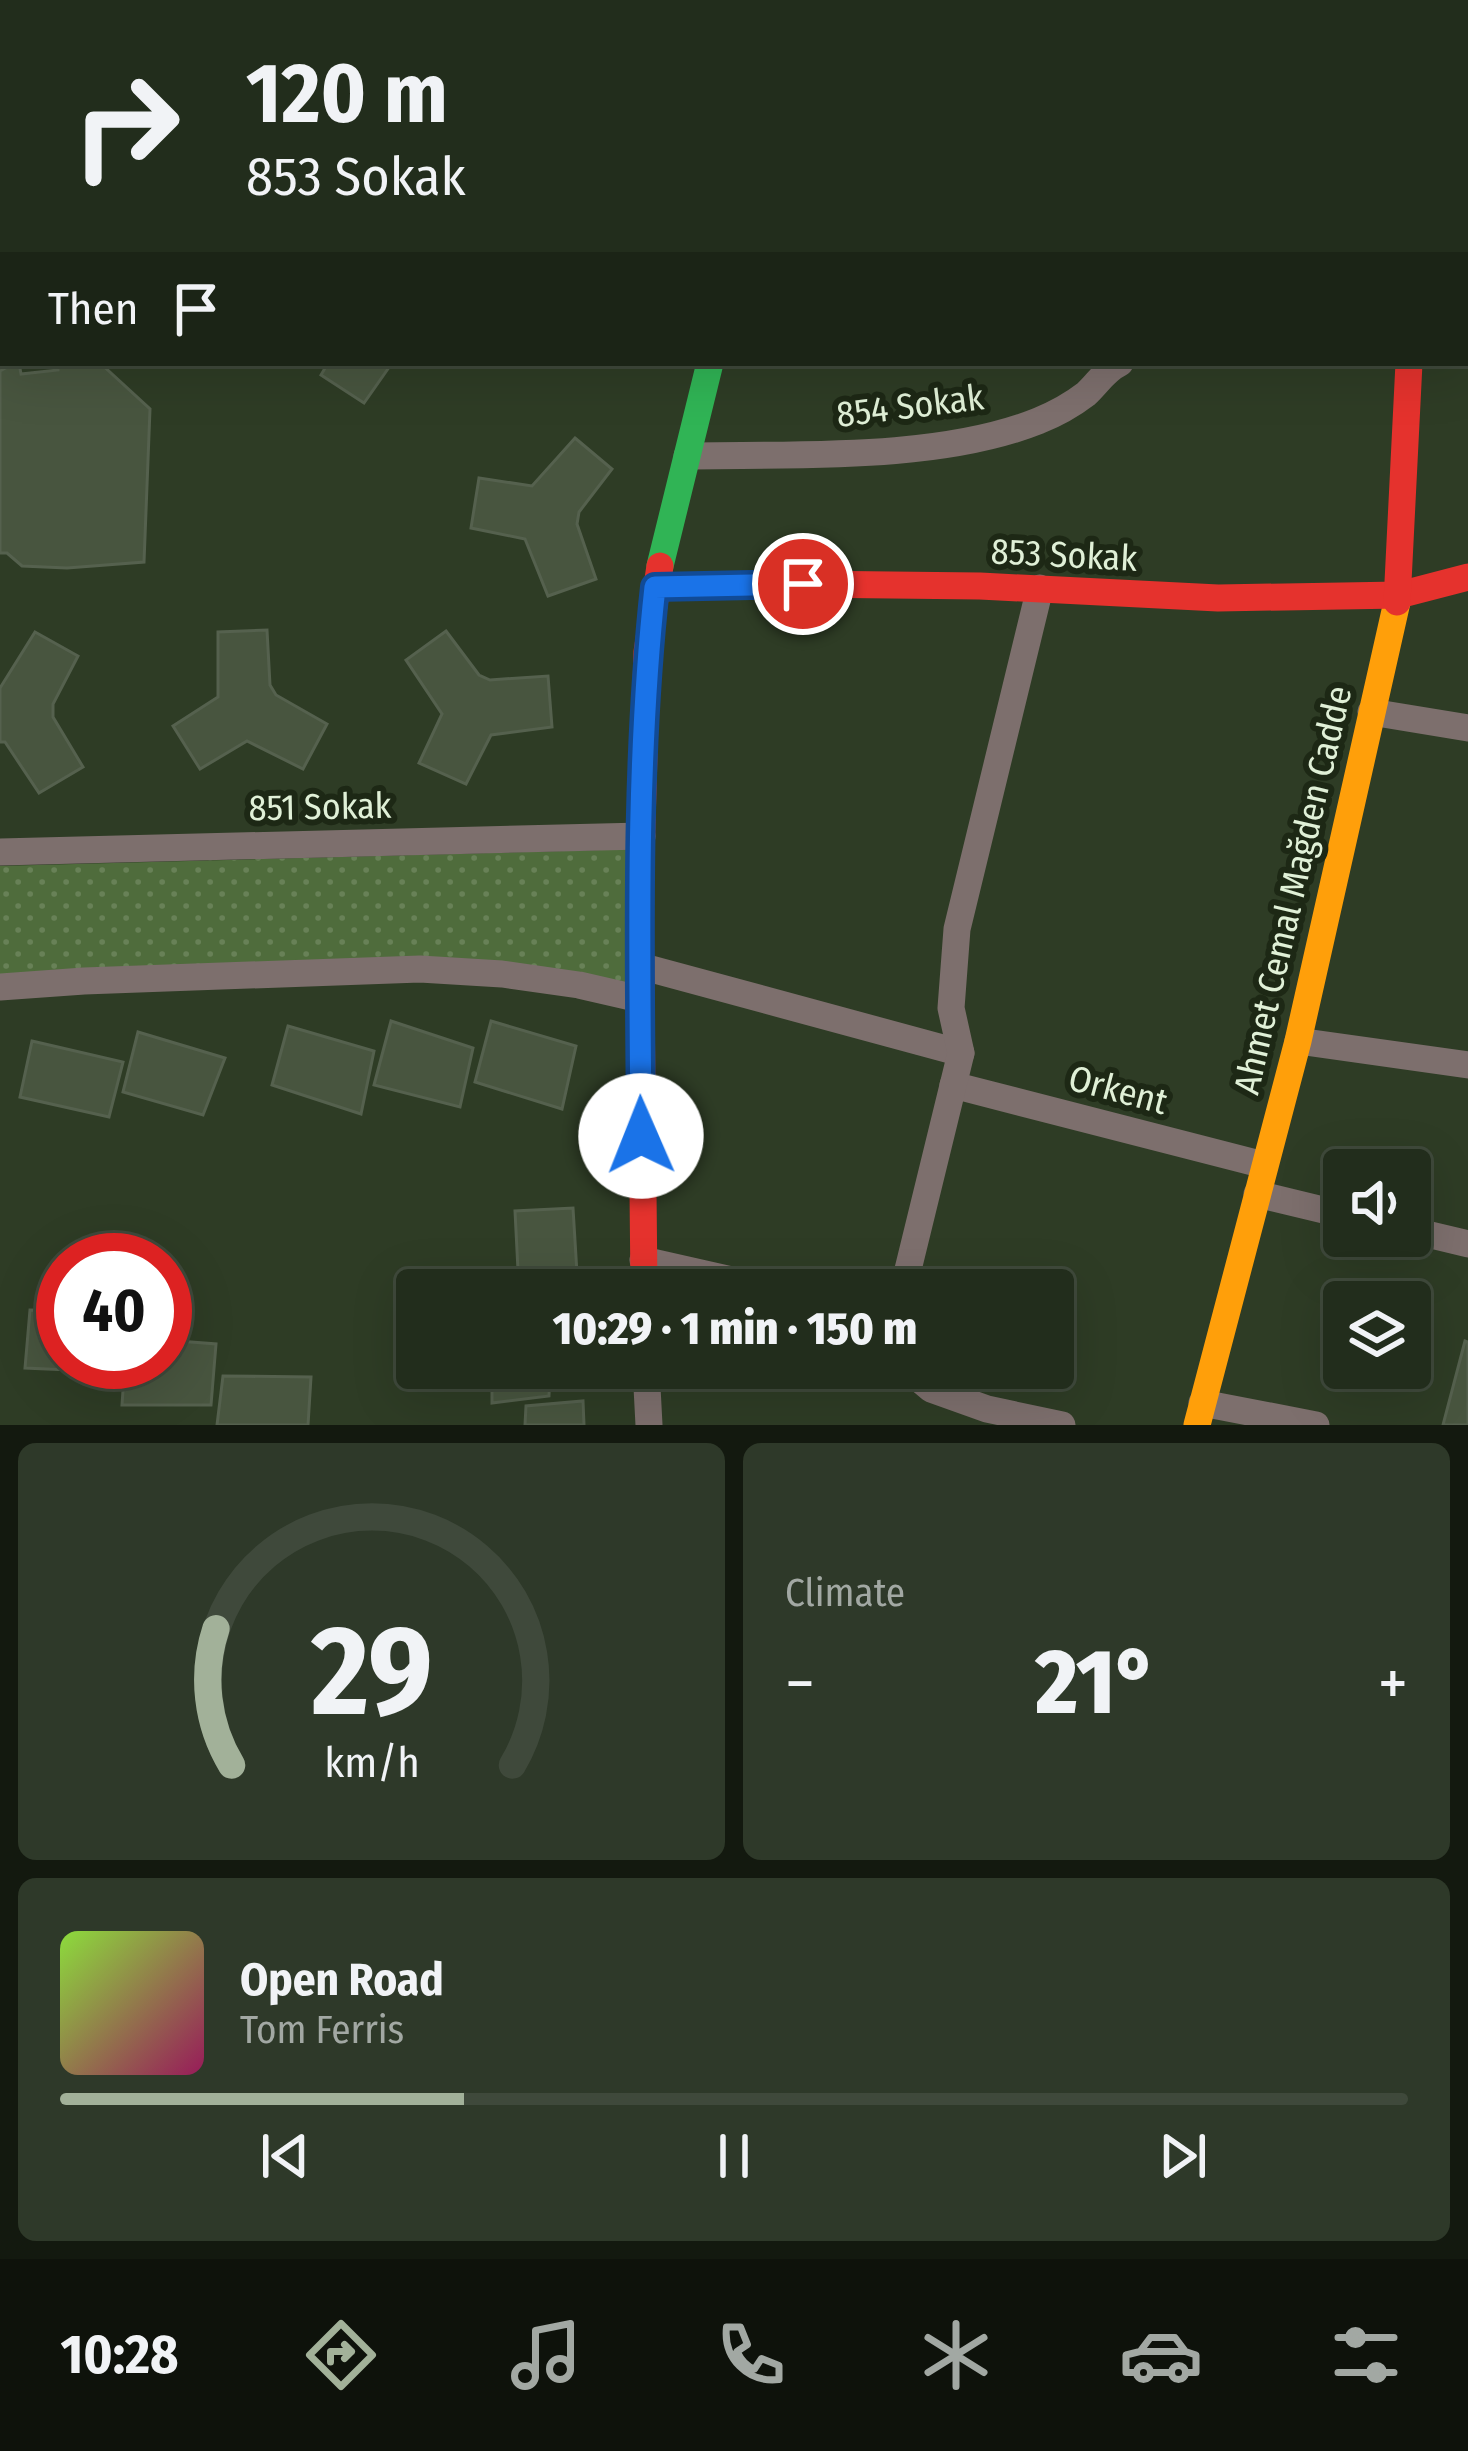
<!DOCTYPE html>
<meta charset="utf-8">
<style>
:root{--surface:#222d1c;--page:#2e3929;--text:#f1f3f6;--muted:#a2a8a3;--line:#3f493b;--accent:#a2b199}
body{margin:0;font-family:"Fira Sans Condensed",sans-serif;background:var(--page);color:var(--text);height:100vh;display:flex;flex-direction:column;font-size:45px;white-space:nowrap}
*{box-sizing:border-box;margin:0}
p{font-size:39px;color:var(--muted)}
.icon{flex:none;width:66px;height:66px;fill:none;stroke:currentColor;stroke-width:2;stroke-linecap:round;stroke-linejoin:round}
.map{position:relative;height:1425px;overflow:hidden}
.drawer{display:flex;flex-direction:column;gap:18px;padding:18px;background:#13190f;flex:1}
.drawer>*{flex:none}
.banner{position:absolute;left:0px;top:0px;width:1470px;height:366px;box-shadow:0 12px 48px #0002,0 0 0 3px var(--line);background:#222d1c;color:var(--text);overflow:hidden}
.tools{position:absolute;left:1323px;top:1149px;display:grid;gap:24px}
.tools a{display:grid;place-items:center;width:108px;height:108px;border-radius:12px;background:var(--surface);box-shadow:0 12px 48px #0002,0 0 0 3px var(--line);font-size:60px}
.speed{position:absolute;left:36px;top:1233px;display:flex;gap:24px;font-size:60px;font-weight:700;text-align:center}
.speed>*{display:grid;place-content:center;width:156px;height:156px;border-radius:50%;background:var(--surface);box-shadow:0 12px 48px #0002,0 0 0 3px var(--line);line-height:1}
.speed .limit{border:18px solid #d22;background:#fff;color:#111}
.pin{position:absolute;display:grid;place-items:center;width:102px;height:102px;color:#fff;margin:-51px;border:6px solid #fff;border-radius:50%;box-shadow:0 3px 12px #0007}
.me{position:absolute;width:132px;margin:-66px;rotate:359deg;stroke-linejoin:round;filter:drop-shadow(0 0 9px #0008)}
.turn{display:flex;align-items:center;gap:42px;height:252px;padding:0 48px;font-size:54px}
.turn .icon{width:156px;height:156px;stroke-width:2.5}
.turn b{display:block;font-size:84px;line-height:102px}
.then{display:flex;align-items:center;height:114px;padding:0 48px;background:#0003;gap:24px;font-size:45px}
.big{font-size:90px;font-weight:800;line-height:1.1}
.drawer .widget{flex:1;display:flex;flex-direction:column;justify-content:center;gap:18px;min-width:0;padding:0 42px;border-radius:18px;background:var(--page)}
.drawer .dial{align-items:center;gap:0}
.dial svg{height:312px;overflow:visible;fill:none;stroke:var(--line);stroke-width:7;stroke-linecap:round;text-anchor:middle}
.dial text{fill:var(--text);stroke:none}
.song{display:flex;align-items:center;gap:36px}
.cover{width:144px;height:144px;border-radius:18px;background:linear-gradient(135deg,hsl(90 70% 55%),hsl(330 70% 35%))}
.played{height:12px;border-radius:6px;background:linear-gradient(90deg,var(--accent) 30%,var(--line) 30%)}
.keys{display:flex;justify-content:space-around;direction:ltr}
.heat{display:flex;justify-content:space-between;align-items:center;font-size:66px;direction:ltr}
.drawer .tiles{flex:1;display:grid;gap:18px;grid-template-columns:1fr 1fr}
.widget:last-child{grid-column:span 2}
.trip{position:absolute;left:396px;top:1269px;width:678px;height:120px;border-radius:12px;background:var(--surface);box-shadow:0 12px 48px #0002,0 0 0 3px var(--line);font-weight:800;line-height:120px;text-align:center}
.tab-bar{display:flex;height:192px;justify-content:space-around;align-items:center;background:#0e120b;color:var(--muted)}
.tab-bar .icon{width:84px;height:84px}
.tab-bar .on{color:var(--accent)}
.tab-bar b{font-size:54px;color:var(--text)}
.map>svg:first-child{display:block}
.park{fill:url(#park-dots)}
.building{fill:#48553f;stroke:#55614e;stroke-width:3}
.lines{fill:none;stroke-linecap:round;stroke-linejoin:round}
.street{stroke:#7d6f6d;stroke-width:27}
.fast{stroke:#30b455;stroke-width:27}
.slow{stroke:#ff9f0a;stroke-width:27}
.jam{stroke:#e5322d;stroke-width:27}
.route-casing{stroke:#114b97;stroke-width:30}
.route{stroke:#1a73e8;stroke-width:21}
.labels{text-anchor:middle;dominant-baseline:central;stroke-width:12;stroke-linejoin:round;paint-order:stroke}
.street-label{font-size:36px;fill:#e0f0d7;stroke:#1d2815}
</style>
<div class="map">
<svg width="1468" height="1425" viewBox="0 0 1468 1425">
<defs>
<pattern id="park-dots" width="8" height="8" patternUnits="userSpaceOnUse" patternTransform="scale(3)"><rect width="8" height="8" fill="#4f6c3c"/><path d="M2 2h.1M6 6h.1" fill="none" stroke="#688157" stroke-width="1.8" stroke-linecap="round"/></pattern>
</defs>
<rect width="100%" height="100%" fill="#2e3c25"/>
<polygon class="park" points="640,849 640,999 502,974 0,987 0,866"/>
<g class="building">
<polygon points="15,363 19,363 21,374 58,370 58,363 100,363 150,409 144,562 67,568 22,566 7,553 0,553 0,371"/>
<polygon points="328,363 392,363 364,403 321,375"/>
<polygon points="575,438 612,469 579,512 577,524 596,579 548,596 525,539 471,528 479,478 532,486"/>
<polygon points="267,630 270,685 276,695 327,724 303,769 247,741 200,769 173,726 218,697 218,632"/>
<polygon points="446,631 479,675 490,680 548,676 552,727 491,735 466,784 419,763 442,714 406,660"/>
<polygon points="35,632 78,656 53,704 53,717 83,767 39,793 5,742 0,742 0,688"/>
<polygon points="391,1021 473,1048 460,1107 374,1085"/>
<polygon points="491,1021 576,1046 562,1109 475,1082"/>
<polygon points="288,1026 374,1051 361,1114 272,1085"/>
<polygon points="138,1032 225,1058 203,1115 123,1092"/>
<polygon points="32,1041 123,1062 109,1117 20,1097"/>
<polygon points="573,1208 578,1290 519,1290 515,1211"/>
<polygon points="30,1310 63,1311 63,1362 116,1362 115,1372 25,1368"/>
<polygon points="165,1340 216,1344 211,1405 122,1405 125,1362 165,1362"/>
<polygon points="1465,1341 1468,1342 1468,1425 1443,1425"/>
<polygon points="492,1368 550,1368 549,1396 492,1403"/>
<polygon points="223,1376 311,1377 308,1425 217,1425"/>
<polygon points="583,1401 584,1425 525,1425 526,1406"/>
</g>
<g class="lines">
<g class="street">
<polyline points="838,3 839,0"/>
<polyline points="1467,11 1468,11"/>
<polyline points="0,36 3,38"/>
<polyline points="1467,227 1468,227"/>
<path d="M 687,456 C 794,454 938,461 1038,421 C 1053,415 1073,404 1086,394 C 1098,383 1105,370 1120,363"/>
<polyline points="1371,712 1468,728"/>
<polyline points="0,852 642,836"/>
<polyline points="640,966 961,1053"/>
<polyline points="0,987 84,981 420,969 502,974 579,985 640,999"/>
<polyline points="1298,1041 1468,1065"/>
<polyline points="953,1085 1264,1165"/>
<polyline points="1257,1194 1344,1215"/>
<polyline points="1410,1230 1468,1244"/>
<polyline points="643,1260 776,1290"/>
<polyline points="903,1290 961,1053 951,1008 957,929 1040,588"/>
<polyline points="646,1368 649,1425"/>
<polyline points="906,1368 931,1389 987,1409 1062,1425"/>
<polyline points="1202,1403 1316,1425"/>
</g>
<g class="fast">
<polyline points="1412,0 1412,3"/>
<polyline points="660,566 710,363"/>
</g>
<polyline class="slow" points="1197,1425 1298,1041 1397,602"/>
<g class="jam">
<polyline points="655,587 803,584 980,586 1218,598 1399,595 1468,577"/>
<polyline points="1397,602 1409,363"/>
<polyline points="644,1290 640,893 647,652 660,566"/>
</g>
</g>
<g class="lines">
<g class="route-casing">
<path id="route" d="M 641,1136 C 640,954 635,769 655,587 L 803,584"/>
</g>
<use href="#route" class="route"/>
</g>
<g class="labels">
<g class="street-label">
<text transform="translate(910 406) rotate(-7)">854 Sokak</text>
<text transform="translate(1064 555) rotate(3)">853 Sokak</text>
<text transform="translate(320 807) rotate(-1)">851 Sokak</text>
<text transform="translate(1293 890) rotate(-77)">Ahmet Cemal Mağden Cadde</text>
<text transform="translate(1118 1090) rotate(15)">Orkent</text>
</g>
</g>
</svg>
<div class="tools">
<a><svg class="icon" aria-label="sound" viewBox="0 0 24 24"><path d="M4 9h4l5-4v14l-5-4H4zM17 9q2 3 0 6"/></svg></a>
<a><svg class="icon" aria-label="layers" viewBox="0 0 24 24"><path d="M12 4l9 5-9 5-9-5zM3 14l9 5 9-5"/></svg></a>
</div>
<div class="speed"><div class="limit">40</div></div>
<div class="pin" style="left:803px;top:584px;background:#d93025"><svg class="icon" aria-label="arrive" viewBox="0 0 24 24"><path d="M6 21V4h12l-3 4 3 4H6"/></svg></div>
<svg class="me" style="left:641px;top:1136px" viewBox="-20 -20 40 40"><circle r="19" fill="#fff"/><path d="M0-13L10 11 0 6-10 11z" fill="#1a73e8"/></svg>
<div class="trip">10:29 · 1 min · 150 m</div>
<div class="banner">
<div class="turn"><svg class="icon" aria-label="right" viewBox="0 0 24 24"><path d="M7 20v-9h11M14 6l5 5-5 5"/></svg><div><b>120 m</b>853 Sokak</div></div>
<div class="then">Then<svg class="icon" aria-label="arrive" viewBox="0 0 24 24"><path d="M6 21V4h12l-3 4 3 4H6"/></svg></div>
</div>
</div>
<section class="drawer">
<div class="tiles">
<div class="widget dial"><svg viewBox="0 0 100 80">
<path d="M14 69A42 42 0 1 1 86 69"/>
<path d="M14 69A42 42 0 0 1 10 34" stroke="#a2b199"/>
<text x="50" y="56" font-size="32" font-weight="700">29</text>
<text x="50" y="72" font-size="11">km/h</text>
</svg></div>
<div class="widget"><p>Climate</p>
<div class="heat"><a>−</a><b class="big">21°</b><a>+</a></div>
</div>
<div class="widget">
<div class="song"><i class="cover"></i><div><b>Open Road</b><p>Tom Ferris</p></div></div>
<div class="played"></div>
<div class="keys"><svg class="icon" aria-label="previous" viewBox="0 0 24 24"><path d="M18 5L8 12l10 7zM5 5v14"/></svg><svg class="icon" aria-label="pause" viewBox="0 0 24 24"><path d="M8 5v14M16 5v14"/></svg><svg class="icon" aria-label="next" viewBox="0 0 24 24"><path d="M6 5l10 7-10 7zM19 5v14"/></svg></div>
</div>
</div>
</section>
<nav class="tab-bar">
<b>10:28</b>
<svg class="icon on" aria-label="directions" viewBox="0 0 24 24"><path d="M12 3l9 9-9 9-9-9zM9 14v-3h6M13 9l2 2-2 2"/></svg>
<svg class="icon" aria-label="music" viewBox="0 0 24 24"><path d="M9 18V5l10-2v13"/><circle cx="6" cy="18" r="3"/><circle cx="16" cy="16" r="3"/></svg>
<svg class="icon" aria-label="phone" viewBox="0 0 24 24"><path d="M5 4h4l2 5-3 2q2 4 5 5l2-3 5 2v4C11 20 4 13 5 4z"/></svg>
<svg class="icon" aria-label="climate" viewBox="0 0 24 24"><path d="M12 3v18M4 7l16 10M4 17L20 7"/></svg>
<svg class="icon" aria-label="car" viewBox="0 0 24 24"><path d="M5 17H2v-5l4-1 3-4h7l3 4 3 1v5h-3M9 17h6M6 11h13"/><circle cx="7" cy="17" r="2"/><circle cx="17" cy="17" r="2"/></svg>
<svg class="icon" aria-label="filters" viewBox="0 0 24 24"><path d="M4 7h16M4 17h16"/><circle cx="9" cy="7" r="2"/><circle cx="15" cy="17" r="2"/></svg>
</nav>
